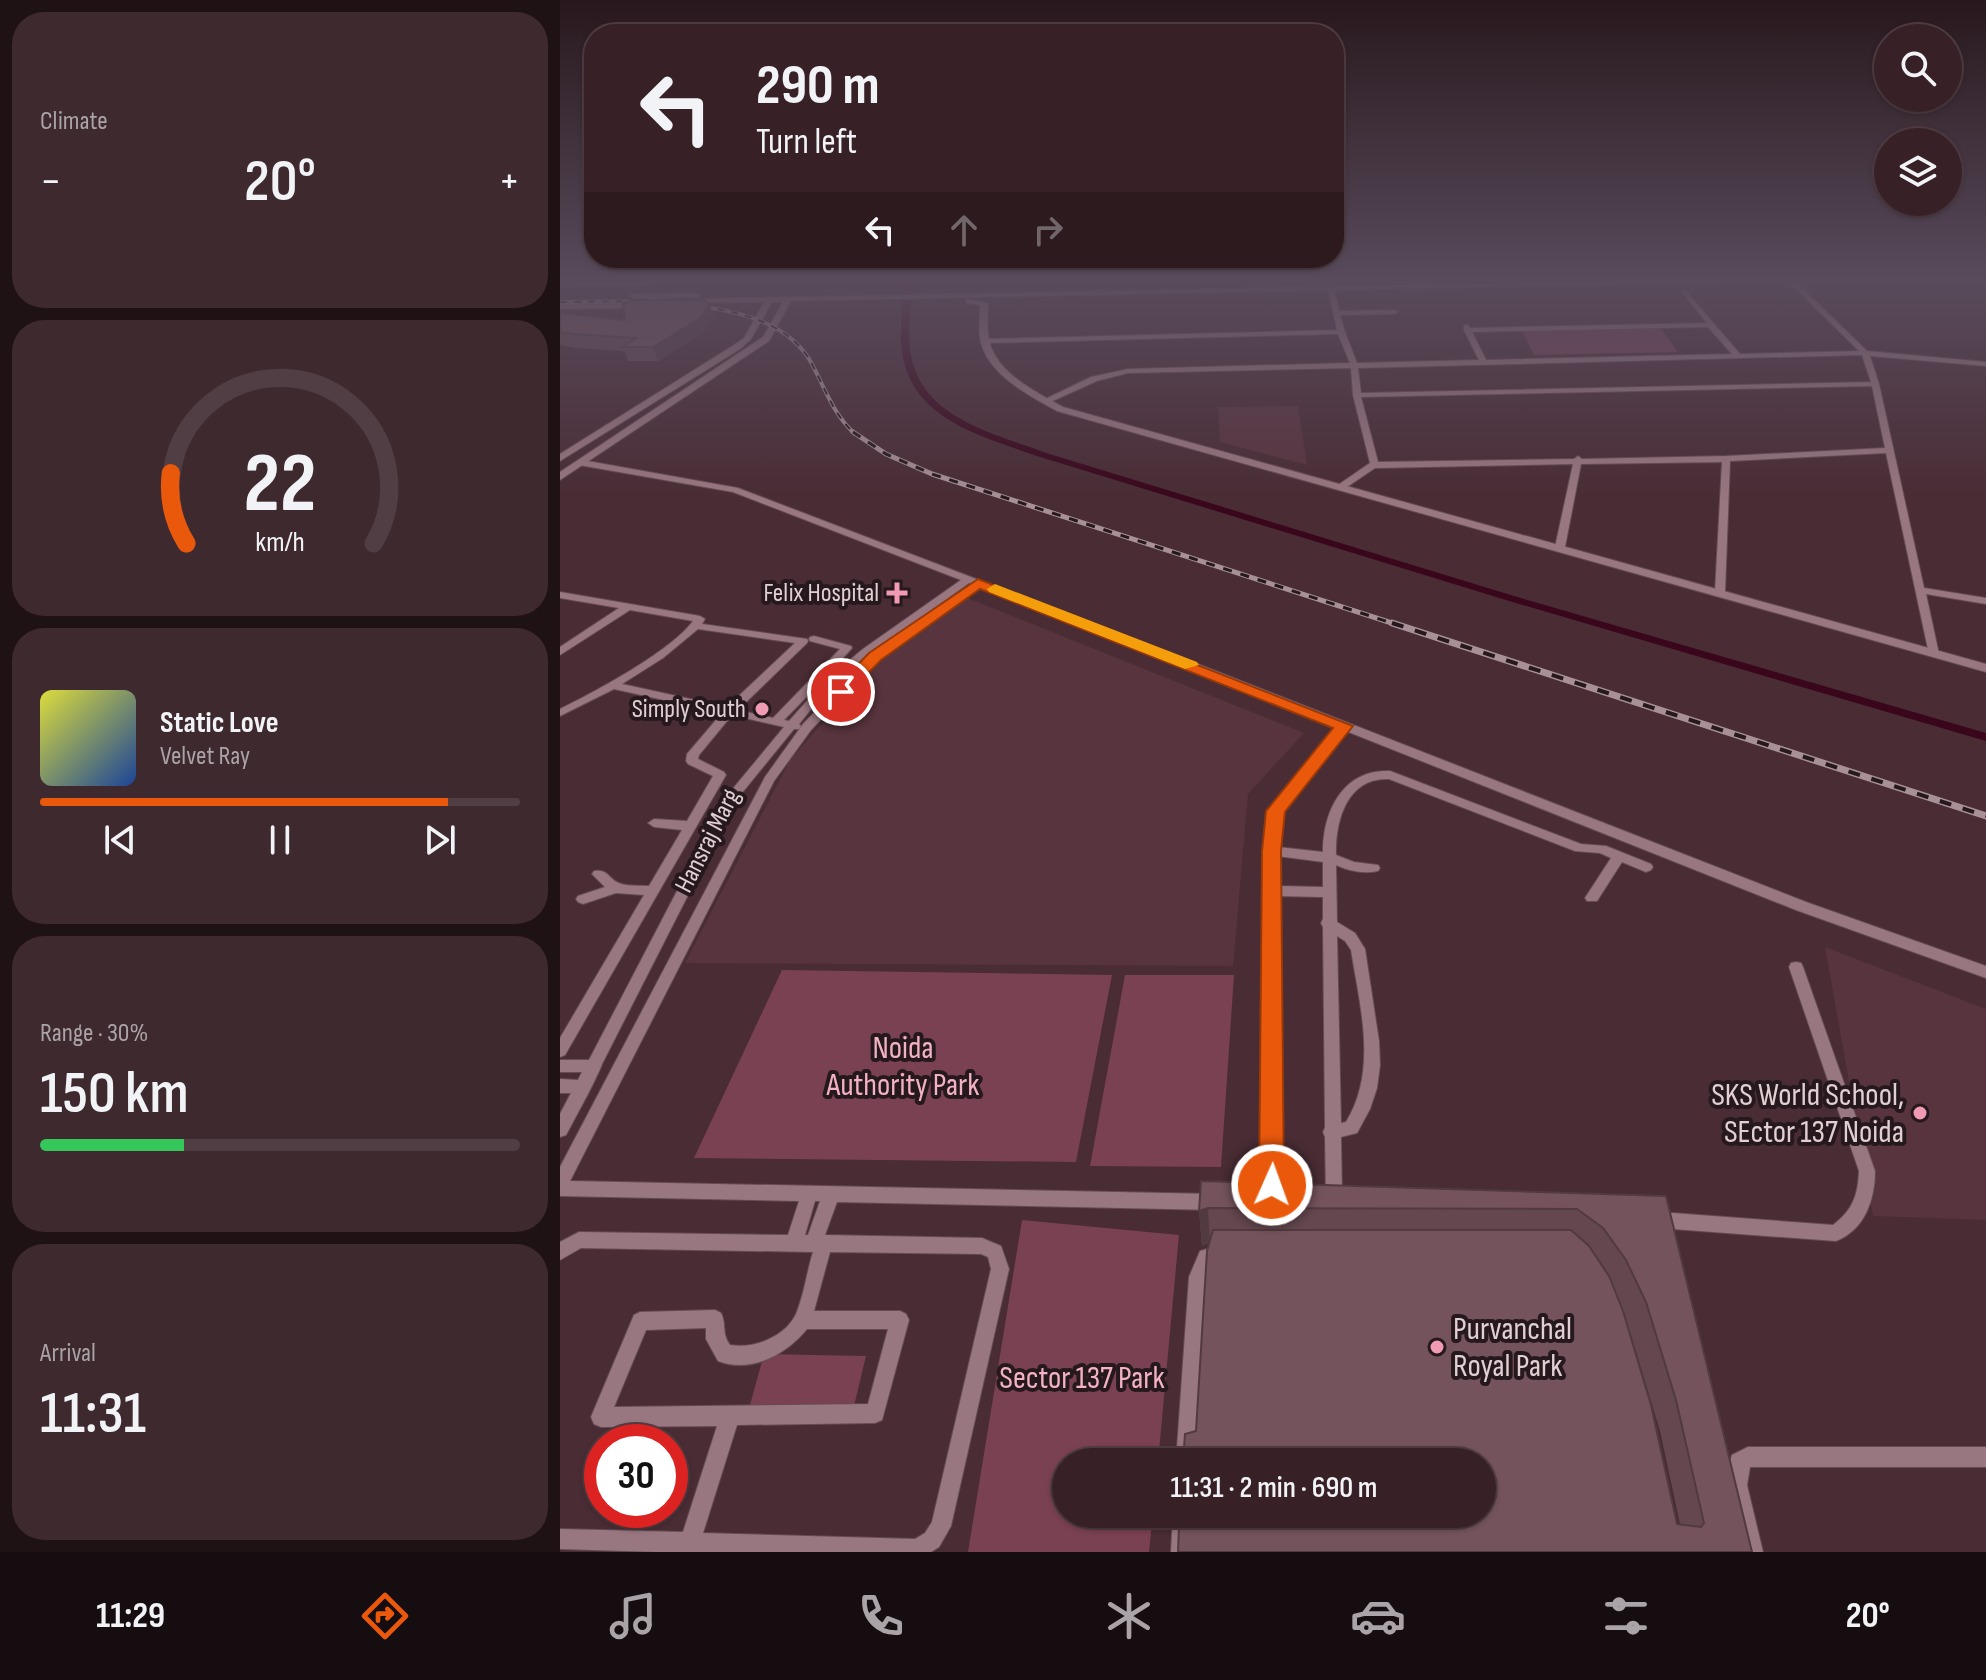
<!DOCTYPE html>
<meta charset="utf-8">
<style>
:root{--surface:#372127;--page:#3e292f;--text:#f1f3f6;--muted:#aaa3a7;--line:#513e44;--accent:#ea580c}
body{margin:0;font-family:"Sofia Sans Condensed",sans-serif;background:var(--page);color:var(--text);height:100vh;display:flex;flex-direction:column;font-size:30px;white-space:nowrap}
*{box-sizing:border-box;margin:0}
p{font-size:26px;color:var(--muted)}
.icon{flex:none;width:44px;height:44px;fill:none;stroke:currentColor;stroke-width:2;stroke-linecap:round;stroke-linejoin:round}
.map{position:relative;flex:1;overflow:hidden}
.side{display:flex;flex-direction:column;gap:12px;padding:12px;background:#1e1215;width:560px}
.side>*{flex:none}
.top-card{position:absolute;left:24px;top:24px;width:760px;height:244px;border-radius:32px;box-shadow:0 2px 6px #0004,0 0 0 2px var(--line);background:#372127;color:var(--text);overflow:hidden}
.controls{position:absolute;left:1314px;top:24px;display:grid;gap:16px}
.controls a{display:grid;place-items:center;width:88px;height:88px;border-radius:50%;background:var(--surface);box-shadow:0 2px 6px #0004,0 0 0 2px var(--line);font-size:40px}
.speed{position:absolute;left:24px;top:1424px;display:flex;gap:16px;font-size:40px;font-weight:700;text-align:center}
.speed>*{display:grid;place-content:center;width:104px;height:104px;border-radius:50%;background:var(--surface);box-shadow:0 2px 6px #0004,0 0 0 2px var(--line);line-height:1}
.speed .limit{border:12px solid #d22;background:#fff;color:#111}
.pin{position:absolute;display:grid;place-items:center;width:68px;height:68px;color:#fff;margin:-34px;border:4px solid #fff;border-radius:50%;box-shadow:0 2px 8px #0007}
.me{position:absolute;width:88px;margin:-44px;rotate:2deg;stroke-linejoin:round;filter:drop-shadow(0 0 6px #0008)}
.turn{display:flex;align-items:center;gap:28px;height:168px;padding:0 40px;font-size:36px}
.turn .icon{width:104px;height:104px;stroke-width:2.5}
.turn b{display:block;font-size:56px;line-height:68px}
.lanes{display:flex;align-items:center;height:76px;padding:0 40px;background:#0003;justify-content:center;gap:40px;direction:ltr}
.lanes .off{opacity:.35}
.big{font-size:60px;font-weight:600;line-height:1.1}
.side .widget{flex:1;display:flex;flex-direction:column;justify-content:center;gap:12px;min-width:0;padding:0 28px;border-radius:32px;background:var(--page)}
.side .dial{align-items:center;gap:0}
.dial svg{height:208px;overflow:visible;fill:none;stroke:var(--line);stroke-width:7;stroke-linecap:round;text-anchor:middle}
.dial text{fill:var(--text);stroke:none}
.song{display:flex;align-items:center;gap:24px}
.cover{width:96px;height:96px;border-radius:12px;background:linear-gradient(135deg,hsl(60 70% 55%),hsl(220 70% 35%))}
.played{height:8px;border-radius:4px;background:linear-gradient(90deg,var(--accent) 85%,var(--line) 85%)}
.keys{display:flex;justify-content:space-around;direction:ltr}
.heat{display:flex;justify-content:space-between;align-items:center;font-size:44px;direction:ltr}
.charge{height:12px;border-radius:6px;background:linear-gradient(90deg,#34c759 30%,var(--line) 0)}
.trip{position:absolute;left:492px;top:1448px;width:444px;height:80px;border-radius:40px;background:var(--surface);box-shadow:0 2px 6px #0004,0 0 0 2px var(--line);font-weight:600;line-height:80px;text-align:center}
.tab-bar{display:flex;height:128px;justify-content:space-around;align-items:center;background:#160d10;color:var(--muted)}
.tab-bar .icon{width:56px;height:56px}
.tab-bar .active{color:var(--accent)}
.tab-bar b{font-size:36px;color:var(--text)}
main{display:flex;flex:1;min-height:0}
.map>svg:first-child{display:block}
.built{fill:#58343e}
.green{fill:#794152}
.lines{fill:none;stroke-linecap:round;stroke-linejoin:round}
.canal{fill:#39061b;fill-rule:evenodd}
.minor-casing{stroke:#644c53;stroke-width:2}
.tertiary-casing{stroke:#644c53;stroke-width:2}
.minor{fill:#997780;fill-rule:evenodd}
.tertiary{fill:#997780;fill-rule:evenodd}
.rail-far2-casing{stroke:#a79096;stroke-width:4}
.rail-far1-casing{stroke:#a79096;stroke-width:5}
.rail-casing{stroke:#a79096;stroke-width:7}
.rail-far2{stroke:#26191d;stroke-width:2;stroke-dasharray:7;stroke-linecap:butt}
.rail-far1{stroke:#26191d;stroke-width:3;stroke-dasharray:9;stroke-linecap:butt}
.rail{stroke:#26191d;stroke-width:4;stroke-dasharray:12;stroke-linecap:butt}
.wall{fill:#64474f;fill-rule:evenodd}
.shaded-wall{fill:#513a40}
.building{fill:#74535c;stroke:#513a40;stroke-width:2}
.route{fill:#ea580c;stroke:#983908;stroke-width:2}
.slow{fill:#f59e0b}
.poi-dot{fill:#f19ab3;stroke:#26191d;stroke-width:3}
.labels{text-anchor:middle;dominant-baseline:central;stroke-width:8;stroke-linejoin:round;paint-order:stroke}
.poi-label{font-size:26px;fill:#e2cfd3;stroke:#26191d;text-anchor:end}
.street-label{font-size:26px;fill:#e2cfd3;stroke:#26191d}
.near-park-label{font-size:32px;fill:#f3b2c3;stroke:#26191d}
.near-poi-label{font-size:32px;fill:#e2cfd3;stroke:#26191d;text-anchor:end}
</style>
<main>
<section class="side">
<div class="widget"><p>Climate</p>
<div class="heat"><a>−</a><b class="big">20°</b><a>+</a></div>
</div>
<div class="widget dial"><svg viewBox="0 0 100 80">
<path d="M14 69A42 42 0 1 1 86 69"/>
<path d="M14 69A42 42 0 0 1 8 42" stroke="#ea580c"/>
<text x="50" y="56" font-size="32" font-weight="700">22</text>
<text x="50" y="72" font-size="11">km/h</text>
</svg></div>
<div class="widget">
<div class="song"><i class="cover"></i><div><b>Static Love</b><p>Velvet Ray</p></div></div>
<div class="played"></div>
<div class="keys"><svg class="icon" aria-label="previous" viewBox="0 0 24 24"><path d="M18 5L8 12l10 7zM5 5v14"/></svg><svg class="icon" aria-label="pause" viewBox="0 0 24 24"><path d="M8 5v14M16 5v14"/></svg><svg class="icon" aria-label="next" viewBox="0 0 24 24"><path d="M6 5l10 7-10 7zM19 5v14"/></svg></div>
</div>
<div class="widget"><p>Range · 30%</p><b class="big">150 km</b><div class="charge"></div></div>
<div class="widget"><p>Arrival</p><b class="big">11:31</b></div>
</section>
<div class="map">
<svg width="1426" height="1552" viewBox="0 0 1426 1552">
<rect width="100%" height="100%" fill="#492c34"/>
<g class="built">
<polygon points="738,406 747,465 660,442 658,407"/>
<polygon points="405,597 744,733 688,794 673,966 125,963 230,760 324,652"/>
<polygon points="1265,947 1426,1009 1426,1220 1313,1216"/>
</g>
<g class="green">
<polygon points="1100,328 1118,352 974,355 962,331"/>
<polygon points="222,970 552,975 516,1162 134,1158"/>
<polygon points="565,975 674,975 661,1167 530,1166"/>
<polygon points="462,1220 619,1235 598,1462 506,1462 506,1514 593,1514 589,1552 408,1552"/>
<polygon points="204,1354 306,1356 294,1406 190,1405"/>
</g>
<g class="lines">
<path class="canal" d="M 344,282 L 352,282 C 351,306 347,332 351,356 C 363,418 433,433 483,452 L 954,596 L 1426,733 L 1426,741 L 946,600 L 477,456 C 425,437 355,421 343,357 C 338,333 343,307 344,282 Z"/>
<g class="minor-casing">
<g id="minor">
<path d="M 1229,282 L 1236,282 L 1307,351 L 1426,362 L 1426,366 L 1310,356 L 1319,384 L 1364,588 L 1426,598 L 1426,604 L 1366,594 L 1379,654 L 1378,656 L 1370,656 L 1369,654 L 1326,453 L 1170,461 L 1165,592 L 1160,595 L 1155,592 L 1162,462 L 1021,464 L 1005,547 L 1000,550 L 995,547 L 1013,464 L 815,468 L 784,489 L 778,489 L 778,485 L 810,463 L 793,395 L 791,368 L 568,373 L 537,381 L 488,403 L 481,401 L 531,377 L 568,369 L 790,363 L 778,334 L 426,343 L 422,341 L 426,339 L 777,330 L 768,289 L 771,287 L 774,289 L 779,311 L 835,310 L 838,312 L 835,314 L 780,315 L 785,332 L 797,363 L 919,360 L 904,330 L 904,325 L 908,325 L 910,328 L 1147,323 L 1121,291 L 1124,289 L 1180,354 L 1299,351 ZM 1148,327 L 1172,354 L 926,360 L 912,332 ZM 1302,355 L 1311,382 L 801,393 L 798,368 ZM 1312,386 L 1325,448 L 1166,456 L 1022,459 L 1018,456 L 1014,459 L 818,462 L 801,397 Z"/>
<polygon points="0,305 80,304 83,306 80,308 0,309"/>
<path d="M 22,460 L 178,488 L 597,648 L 1246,902 L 1426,966 L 1426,978 L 1236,910 L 786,731 L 725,804 L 718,847 L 763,852 C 763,811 783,769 830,771 L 1021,844 L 1046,846 L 1091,864 L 1093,867 L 1091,870 L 1086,872 L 1062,862 L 1037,901 L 1027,901 L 1025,898 L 1051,858 L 1040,853 L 1015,851 L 829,779 C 787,777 775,821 776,855 L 794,862 L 818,865 L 820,868 L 818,871 C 803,874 789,871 776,865 L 777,922 L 795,933 L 805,949 L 819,1041 L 820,1065 L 817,1088 L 810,1109 L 797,1133 L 781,1137 L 782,1198 L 780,1203 L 774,1206 L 768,1203 L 766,1198 L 765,1137 L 763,1132 L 765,1128 L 763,927 L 761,923 L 763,919 L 763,897 L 718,896 L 721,1174 C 720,1186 717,1198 704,1203 L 698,1200 L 696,1195 L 704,1182 L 705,1174 L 705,851 L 713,803 L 777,727 L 420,587 L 319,658 L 251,730 L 214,781 L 10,1181 L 655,1194 L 661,1197 L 663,1202 L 661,1207 L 655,1210 L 277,1202 L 265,1235 L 422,1238 L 441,1246 L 449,1269 L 391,1526 L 379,1547 L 371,1552 L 97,1552 L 0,1549 L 0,1529 L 123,1532 L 157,1426 L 41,1427 L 34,1424 L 31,1417 L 74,1315 L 80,1312 L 155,1310 L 161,1313 C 167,1326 161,1332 170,1345 C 194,1349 225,1337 236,1314 C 244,1295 247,1271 253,1252 L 21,1248 L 0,1260 L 0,1242 L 19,1232 L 228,1235 L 239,1201 L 0,1196 L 0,1167 L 205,777 L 243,724 L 311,654 L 412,584 L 409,583 L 311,653 L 265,692 L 239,724 L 241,726 L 239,729 L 234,729 L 177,799 L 42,1064 C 41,1068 32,1086 29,1092 L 6,1135 L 0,1137 L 0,1114 L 11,1093 L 0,1093 L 0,1079 L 18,1080 L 22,1072 L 0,1072 L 0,1060 L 29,1060 L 166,797 L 224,727 L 172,715 L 139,755 L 138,759 L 164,772 L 166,775 L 5,1055 L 0,1057 L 0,1038 L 84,895 L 56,893 L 23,904 L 18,902 L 16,899 L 18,896 L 45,887 L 32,874 L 34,871 C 49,869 48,879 59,883 C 67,887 80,885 89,886 L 122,830 L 94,827 L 88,823 L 94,819 L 127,821 L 153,776 L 128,764 L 126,761 L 127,754 L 162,713 L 54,689 L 0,716 L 0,709 C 35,692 111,651 133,621 L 70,610 L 0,655 L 0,647 L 59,608 L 0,598 L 0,592 L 140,616 L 145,619 L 142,624 L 247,639 L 248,641 L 247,643 L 178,710 L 213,718 L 280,649 L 250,641 L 249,639 L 250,637 L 254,636 L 291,646 L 292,648 L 266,677 L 268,678 L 303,649 L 401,580 L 173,492 L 19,465 L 19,461 ZM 138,629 L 235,643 L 167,707 L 62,684 L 103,658 ZM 260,683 L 263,683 L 229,721 L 224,720 ZM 717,856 L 763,862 L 763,887 L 718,886 ZM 777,936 L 785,941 L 791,950 C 800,1007 818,1070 786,1122 L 781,1123 ZM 255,1201 L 260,1201 L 248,1235 L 245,1235 ZM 270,1252 L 421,1254 L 428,1257 L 431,1269 L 372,1522 L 365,1533 L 355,1539 L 143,1533 L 177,1425 L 315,1423 L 322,1420 L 349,1320 L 346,1314 L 340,1311 L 254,1311 ZM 146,1328 L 146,1339 L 158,1361 C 191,1374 227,1354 247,1329 L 328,1329 L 308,1404 L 54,1407 L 86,1330 Z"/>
<path d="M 1236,962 L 1241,963 L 1243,967 L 1315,1171 C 1315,1199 1305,1230 1276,1241 L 1099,1228 L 1093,1226 L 1091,1220 L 1093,1214 L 1099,1212 L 1273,1225 C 1293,1210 1298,1195 1299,1171 L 1229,967 L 1231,963 Z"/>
<polygon points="661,1245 667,1247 670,1253 667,1259 652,1264 647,1277 636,1462 616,1462 629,1277 640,1251"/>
<path d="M 1188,1447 L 1426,1447 L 1426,1467 L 1190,1467 L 1187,1485 L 1203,1552 L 1183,1552 C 1176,1522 1160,1485 1172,1455 Z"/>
<polygon points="613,1514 633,1514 631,1552 611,1552"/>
</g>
</g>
<g class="tertiary-casing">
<g id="tertiary">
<polygon points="98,282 95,284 0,287 0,283"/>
<polygon points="1014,282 1166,282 231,301 209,341 0,480 0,472 203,337 223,302 212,302 191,339 180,349 0,461 0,454 174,345 184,338 204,302 125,303 124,301 128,299"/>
<polygon points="136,293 140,295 139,297 73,298 69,296 73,294"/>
<path d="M 406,299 L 428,303 C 428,317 426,334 431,347 C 442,376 478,393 503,407 L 1426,664 L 1426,672 L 497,411 C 470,396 430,376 421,343 C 418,331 420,317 420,305 L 406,303 Z"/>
<polygon points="86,300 86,304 83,304 0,305 0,301"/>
</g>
</g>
<use href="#minor" class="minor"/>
<use href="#tertiary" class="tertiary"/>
<g class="rail-far2-casing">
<g id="rail-far2">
<polyline points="80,299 136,302"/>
<polyline points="0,302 90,301"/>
<path d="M 130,304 C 176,312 230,320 253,366 C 266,391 274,415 295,434"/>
</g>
</g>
<g class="rail-far1-casing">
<polyline id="rail-far1" points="293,432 326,454 372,474 838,625"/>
</g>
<g class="rail-casing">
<polyline id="rail" points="832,623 1426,816"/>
</g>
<use href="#rail-far2" class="rail-far2"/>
<use href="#rail-far1" class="rail-far1"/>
<use href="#rail" class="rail"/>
</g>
<g class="wall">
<polygon points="0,313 65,320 154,317 143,333 98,361 68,361 64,351 18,348 0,345"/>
<path d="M 641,1181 L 1106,1196 L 1192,1552 L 630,1524 L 649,1243 L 642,1246 L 639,1211 ZM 1069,1329 L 1100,1431 L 1120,1524 L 1117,1524 Z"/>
</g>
<g class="shaded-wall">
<polygon points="150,304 154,317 143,333 98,361 93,347"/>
<polygon points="648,1208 650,1243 642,1246 639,1211"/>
</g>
<g class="building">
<polygon points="71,300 144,300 150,304 139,319 93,347 63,347 76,338 13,334 0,332 0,313 65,320 63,304"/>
<polygon points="641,1181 1106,1196 1192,1552 618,1552 619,1527 630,1524 631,1514 922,1514 922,1462 623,1462 625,1434 636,1431 647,1251 653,1230 1011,1230 1029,1246 1049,1276 1063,1311 1091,1405 1117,1524 1141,1527 1144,1523 1116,1400 1086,1302 1066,1260 1043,1228 1017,1209 648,1208 639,1211"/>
</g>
<linearGradient id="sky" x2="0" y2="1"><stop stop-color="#28181d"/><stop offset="0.56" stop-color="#594b5c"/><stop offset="1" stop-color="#594b5c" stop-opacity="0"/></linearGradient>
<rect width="1426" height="500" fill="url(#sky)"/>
<polygon class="route" points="418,579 793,726 725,812 721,851 724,1185 721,1193 712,1196 703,1193 699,1185 702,851 706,811 773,728 420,589 321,660 287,695 275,695 275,688 309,653"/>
<polygon class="slow" points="435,584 637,662 639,665 625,669 429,592 427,589"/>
<g class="poi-dot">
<path d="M333 581h8v8h8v8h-8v8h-8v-8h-8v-8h8z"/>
<circle cx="202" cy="709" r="8"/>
<circle cx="1360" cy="1113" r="8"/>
<circle cx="877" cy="1347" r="8"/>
</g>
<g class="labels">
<g class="poi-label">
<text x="319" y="593">Felix Hospital</text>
<text x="186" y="709">Simply South</text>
</g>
<g class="street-label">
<text transform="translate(148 841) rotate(-63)">Hansraj Marg</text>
</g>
<g class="near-park-label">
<text x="343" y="1048">Noida<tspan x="343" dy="37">Authority Park</tspan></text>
<text x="522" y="1378">Sector 137 Park</text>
</g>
<g class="near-poi-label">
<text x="1344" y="1095">SKS World School,<tspan x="1344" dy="37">SEctor 137 Noida</tspan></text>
<text x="893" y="1329" text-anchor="start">Purvanchal<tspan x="893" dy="37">Royal Park</tspan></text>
</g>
</g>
</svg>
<div class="controls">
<a><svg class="icon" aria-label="search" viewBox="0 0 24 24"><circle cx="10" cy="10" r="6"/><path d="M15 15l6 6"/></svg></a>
<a><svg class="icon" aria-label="layers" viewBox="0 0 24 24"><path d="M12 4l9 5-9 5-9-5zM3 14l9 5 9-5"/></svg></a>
</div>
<div class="speed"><div class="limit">30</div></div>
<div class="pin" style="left:281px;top:692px;background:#d93025"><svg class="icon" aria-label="arrive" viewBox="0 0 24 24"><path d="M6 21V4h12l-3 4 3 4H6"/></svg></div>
<svg class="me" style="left:712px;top:1185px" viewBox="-20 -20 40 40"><circle r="17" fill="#ea580c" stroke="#fff" stroke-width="3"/><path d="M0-11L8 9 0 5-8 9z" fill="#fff"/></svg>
<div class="trip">11:31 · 2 min · 690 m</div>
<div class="top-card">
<div class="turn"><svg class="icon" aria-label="left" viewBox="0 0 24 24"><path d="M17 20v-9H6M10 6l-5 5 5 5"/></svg><div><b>290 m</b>Turn left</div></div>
<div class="lanes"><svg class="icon" aria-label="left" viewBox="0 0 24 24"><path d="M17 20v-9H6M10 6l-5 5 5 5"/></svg><svg class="icon off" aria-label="ahead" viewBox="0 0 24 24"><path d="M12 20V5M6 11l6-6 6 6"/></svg><svg class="icon off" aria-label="right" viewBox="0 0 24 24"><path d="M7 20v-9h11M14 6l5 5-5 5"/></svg></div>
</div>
</div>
</main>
<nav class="tab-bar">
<b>11:29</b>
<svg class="icon active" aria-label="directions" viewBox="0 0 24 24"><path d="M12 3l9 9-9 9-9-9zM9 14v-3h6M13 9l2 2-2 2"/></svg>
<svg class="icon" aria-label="music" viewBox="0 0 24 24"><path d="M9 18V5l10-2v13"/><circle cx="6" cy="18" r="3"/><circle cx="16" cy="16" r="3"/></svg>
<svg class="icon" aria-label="phone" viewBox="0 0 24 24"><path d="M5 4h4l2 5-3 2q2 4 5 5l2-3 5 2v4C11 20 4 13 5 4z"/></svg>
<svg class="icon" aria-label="climate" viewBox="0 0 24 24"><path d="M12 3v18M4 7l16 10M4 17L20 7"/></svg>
<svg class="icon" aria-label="car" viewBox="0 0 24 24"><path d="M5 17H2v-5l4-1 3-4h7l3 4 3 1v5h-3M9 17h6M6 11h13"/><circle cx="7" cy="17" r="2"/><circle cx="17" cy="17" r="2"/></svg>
<svg class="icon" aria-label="filters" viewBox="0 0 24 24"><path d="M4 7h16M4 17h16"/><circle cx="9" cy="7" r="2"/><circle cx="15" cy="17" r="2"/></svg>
<b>20°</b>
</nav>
